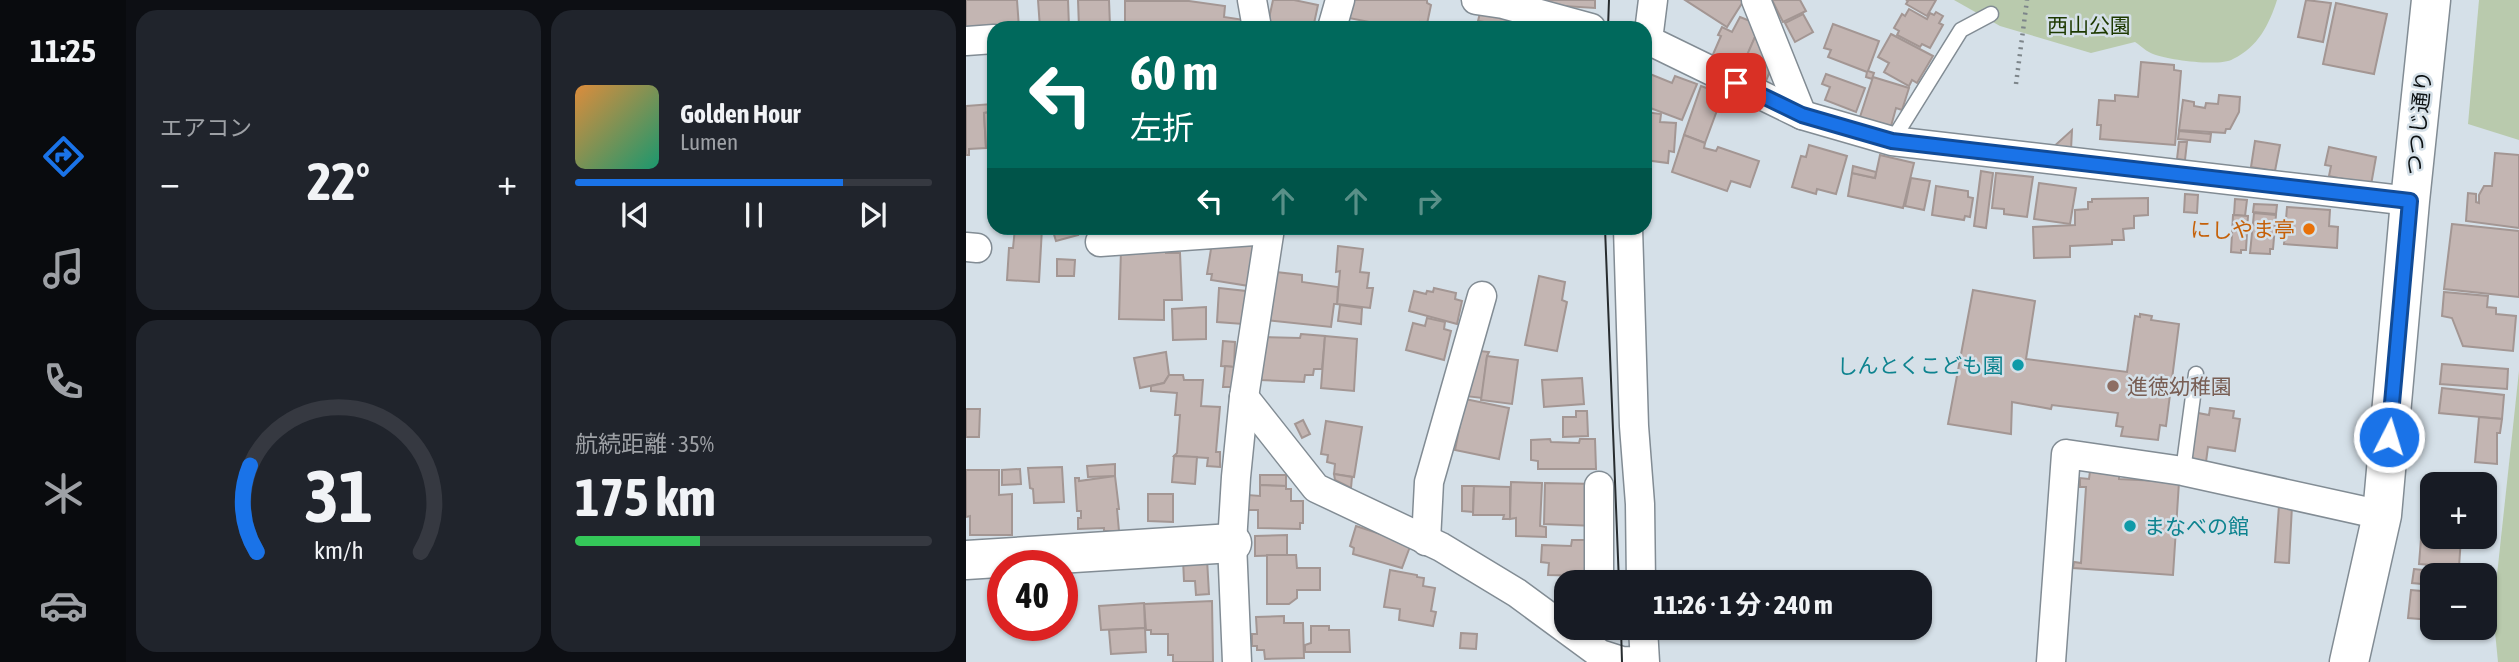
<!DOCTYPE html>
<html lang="ja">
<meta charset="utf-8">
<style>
:root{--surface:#171b24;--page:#20242c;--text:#f1f3f6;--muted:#9ea1a6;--line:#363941;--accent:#1a73e8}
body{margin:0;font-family:"Asap Condensed","Noto Sans JP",sans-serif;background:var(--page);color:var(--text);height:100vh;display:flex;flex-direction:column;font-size:26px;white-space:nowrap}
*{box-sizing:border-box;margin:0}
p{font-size:23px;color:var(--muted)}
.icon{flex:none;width:38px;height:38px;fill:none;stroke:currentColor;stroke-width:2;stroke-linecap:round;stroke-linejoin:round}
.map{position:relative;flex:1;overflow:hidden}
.drawer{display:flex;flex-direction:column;gap:10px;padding:10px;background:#0d0f14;width:840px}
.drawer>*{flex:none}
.banner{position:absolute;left:21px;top:21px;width:665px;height:214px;border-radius:21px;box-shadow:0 2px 5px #0004;background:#00695c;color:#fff;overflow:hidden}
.fabs{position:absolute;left:1454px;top:472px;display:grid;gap:14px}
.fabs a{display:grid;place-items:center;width:77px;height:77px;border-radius:14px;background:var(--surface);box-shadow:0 2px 5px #0004;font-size:35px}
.speed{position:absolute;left:21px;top:550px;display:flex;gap:14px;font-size:35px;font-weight:700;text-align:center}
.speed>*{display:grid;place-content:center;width:91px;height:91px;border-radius:50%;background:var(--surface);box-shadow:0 2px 5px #0004;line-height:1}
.speed .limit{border:10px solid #d22;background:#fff;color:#111}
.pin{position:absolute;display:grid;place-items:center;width:60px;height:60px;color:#fff;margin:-30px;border-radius:14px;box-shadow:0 4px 10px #0006}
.me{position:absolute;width:77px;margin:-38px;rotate:5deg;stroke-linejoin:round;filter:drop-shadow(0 0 5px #0008)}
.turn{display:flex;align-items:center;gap:24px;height:147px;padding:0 28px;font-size:32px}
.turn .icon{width:91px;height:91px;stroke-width:2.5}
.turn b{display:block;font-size:49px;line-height:60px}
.lanes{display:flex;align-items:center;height:66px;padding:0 28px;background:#0003;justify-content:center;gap:35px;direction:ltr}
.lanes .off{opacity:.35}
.big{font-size:52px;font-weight:700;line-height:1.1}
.drawer .card{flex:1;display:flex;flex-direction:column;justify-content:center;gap:10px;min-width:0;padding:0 24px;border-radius:21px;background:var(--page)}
.drawer .dial{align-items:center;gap:0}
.dial svg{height:182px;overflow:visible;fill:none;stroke:var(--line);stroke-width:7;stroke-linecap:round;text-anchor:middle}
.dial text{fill:var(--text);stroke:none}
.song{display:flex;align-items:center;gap:21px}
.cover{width:84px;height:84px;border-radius:10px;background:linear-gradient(135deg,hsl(30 70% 55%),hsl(160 70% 35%))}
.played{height:7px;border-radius:4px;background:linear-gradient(90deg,var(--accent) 75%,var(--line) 75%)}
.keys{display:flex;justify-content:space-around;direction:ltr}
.heat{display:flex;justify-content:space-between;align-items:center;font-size:38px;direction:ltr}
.charge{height:10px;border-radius:5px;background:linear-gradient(90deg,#34c759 35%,var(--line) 0)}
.drawer .tiles{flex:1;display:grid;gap:10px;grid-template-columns:repeat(2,1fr)}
.trip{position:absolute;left:588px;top:570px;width:378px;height:70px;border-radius:21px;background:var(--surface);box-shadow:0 2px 5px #0004;font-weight:700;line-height:70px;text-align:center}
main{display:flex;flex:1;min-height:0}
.tabs{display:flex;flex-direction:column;width:126px;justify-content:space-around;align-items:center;background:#090b0e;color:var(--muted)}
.tabs .icon{width:49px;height:49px}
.tabs .active{color:var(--accent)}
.tabs b{font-size:32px;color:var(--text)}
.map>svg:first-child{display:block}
.green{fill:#b9caad}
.building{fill:#c3b5b2;stroke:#a39693;stroke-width:2}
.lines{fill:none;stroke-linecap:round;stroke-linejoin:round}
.lane-casing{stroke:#828c94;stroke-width:17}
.street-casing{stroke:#828c94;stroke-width:31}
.secondary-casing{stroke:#828c94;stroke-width:41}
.path{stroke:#7d858a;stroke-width:4.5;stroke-dasharray:2 5;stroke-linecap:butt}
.lane{stroke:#fff;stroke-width:14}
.street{stroke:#fff;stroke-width:28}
.secondary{stroke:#fff;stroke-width:38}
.tram{stroke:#272c2f;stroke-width:2}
.route-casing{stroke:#114b97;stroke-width:18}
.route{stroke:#1a73e8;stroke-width:12}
.food-dot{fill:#e8710a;stroke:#d5e0e8;stroke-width:2.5}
.culture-dot{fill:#0f9aa8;stroke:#d5e0e8;stroke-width:2.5}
.education-dot{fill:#8d6e63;stroke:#d5e0e8;stroke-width:2.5}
.labels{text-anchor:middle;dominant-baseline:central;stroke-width:5;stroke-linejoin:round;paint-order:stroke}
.park-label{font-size:21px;fill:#1d3900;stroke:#d5e0e8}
.street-label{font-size:21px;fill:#0d1113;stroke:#d5e0e8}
.food-label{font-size:21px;fill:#c56008;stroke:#d5e0e8;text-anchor:end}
.culture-label{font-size:21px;fill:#0d838f;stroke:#d5e0e8;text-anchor:end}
.education-label{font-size:21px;fill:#785e54;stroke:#d5e0e8;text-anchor:start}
</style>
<main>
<nav class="tabs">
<b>11:25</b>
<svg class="icon active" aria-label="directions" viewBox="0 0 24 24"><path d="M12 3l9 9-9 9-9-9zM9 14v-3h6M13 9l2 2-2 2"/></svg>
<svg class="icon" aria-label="music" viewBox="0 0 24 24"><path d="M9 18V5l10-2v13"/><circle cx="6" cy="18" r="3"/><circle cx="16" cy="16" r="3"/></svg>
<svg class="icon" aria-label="phone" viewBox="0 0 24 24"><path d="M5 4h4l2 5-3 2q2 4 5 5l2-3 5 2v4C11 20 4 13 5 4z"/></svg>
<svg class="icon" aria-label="climate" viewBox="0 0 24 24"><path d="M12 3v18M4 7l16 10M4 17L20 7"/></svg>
<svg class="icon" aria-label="car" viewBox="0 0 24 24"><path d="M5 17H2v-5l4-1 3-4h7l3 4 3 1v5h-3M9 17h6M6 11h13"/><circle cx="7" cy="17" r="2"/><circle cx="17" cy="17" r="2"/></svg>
</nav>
<section class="drawer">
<div class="tiles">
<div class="card"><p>エアコン</p>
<div class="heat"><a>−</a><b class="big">22°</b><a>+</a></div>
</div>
<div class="card">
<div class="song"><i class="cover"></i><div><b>Golden Hour</b><p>Lumen</p></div></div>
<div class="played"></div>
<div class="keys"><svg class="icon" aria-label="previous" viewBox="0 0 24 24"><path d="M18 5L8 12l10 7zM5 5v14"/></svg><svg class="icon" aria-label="pause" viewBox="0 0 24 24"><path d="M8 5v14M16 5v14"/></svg><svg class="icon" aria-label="next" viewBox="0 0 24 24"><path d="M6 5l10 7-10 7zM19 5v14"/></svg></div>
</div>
<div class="card dial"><svg viewBox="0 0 100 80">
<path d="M14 69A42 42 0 1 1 86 69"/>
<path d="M14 69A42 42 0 0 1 11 31" stroke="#1a73e8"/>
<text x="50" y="56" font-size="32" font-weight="700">31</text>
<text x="50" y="72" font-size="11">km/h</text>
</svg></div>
<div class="card"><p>航続距離 · 35%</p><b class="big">175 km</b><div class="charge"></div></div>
</div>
</section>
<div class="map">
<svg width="1553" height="662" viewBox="0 0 1553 662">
<rect width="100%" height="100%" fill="#d5e0e8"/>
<g class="green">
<path d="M 988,0 L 1311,0 C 1303,25 1292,47 1267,59 C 1254,67 1202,60 1187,54 C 1181,52 1175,46 1169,42 L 1125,53 L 1034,26 Z"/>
<polygon points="1513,0 1553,0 1553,140 1502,124"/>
<polygon points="1553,371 1553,662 1532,662 1527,612"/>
</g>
<g class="building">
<polygon points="0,0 51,0 53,28 0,31"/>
<polygon points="72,0 102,0 103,27 74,28"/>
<polygon points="112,0 143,0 144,26 113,28"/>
<polygon points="307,0 328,0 352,5 347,28 328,28 302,23"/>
<polygon points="386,0 461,0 461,3 465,5 461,24 454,22 453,28 433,28 383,18"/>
<polygon points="565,0 629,0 629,8 565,4"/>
<polygon points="719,0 778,0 761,27"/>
<polygon points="806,0 834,0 840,11 817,22"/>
<polygon points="940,0 970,0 961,16 940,4 942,1"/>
<polygon points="1340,0 1365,3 1357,42 1332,37"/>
<polygon points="159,1 223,1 259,6 258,17 285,21 284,28 159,28"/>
<polygon points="1370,3 1421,14 1408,74 1357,64"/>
<polygon points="515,9 557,19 554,28 512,21"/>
<polygon points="943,9 961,19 964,13 968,15 970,12 977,16 973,23 977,25 964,48 956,44 954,47 931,35 933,31 928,28 936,14 939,16"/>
<polygon points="837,14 847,32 829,42 819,23"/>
<polygon points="774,17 789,23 792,30 779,61 774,59 769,69 745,59 755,36 752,35 756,27 766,32"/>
<polygon points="867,24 913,41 902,71 908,73 906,79 900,77 901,72 862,57 865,50 858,48"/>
<polygon points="792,30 807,64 800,81 774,71"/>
<polygon points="925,34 967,56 951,83 946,80 943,86 918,72 923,63 912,57"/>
<polygon points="1175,62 1208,65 1208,70 1215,71 1209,145 1134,139 1135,125 1131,125 1133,100 1149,101 1149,95 1172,97"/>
<polygon points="679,72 706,83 709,76 731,84 716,120 679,106"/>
<polygon points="860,74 899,88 890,112 859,100 864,87 856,84"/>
<polygon points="907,77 943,88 936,110 930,108 924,130 893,120"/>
<polygon points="735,86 757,94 739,143 718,135"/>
<polygon points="1253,95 1274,97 1273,112 1264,129 1260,129 1259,133 1213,130 1217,100 1228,102 1228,106 1239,108 1240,103 1252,104"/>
<polygon points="26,104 26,112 18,113 20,148 3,149 3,155 0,155 0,106"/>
<polygon points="26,112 28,112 28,148 20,148 18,113"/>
<polygon points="679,112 695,114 694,122 710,123 708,152 703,151 702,163 679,160"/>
<polygon points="1106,130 1105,150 1085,149"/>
<polygon points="1213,131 1245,134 1244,142 1212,139"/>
<polygon points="718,135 739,143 738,148 750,151 752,147 793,161 784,187 765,181 761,191 706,172"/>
<polygon points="1289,141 1314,145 1309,171 1285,167"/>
<polygon points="1213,142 1221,142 1219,160 1211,159"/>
<polygon points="843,145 881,156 870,194 851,189 850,194 826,187 835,156 840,157"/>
<polygon points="1363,147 1410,157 1405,185 1363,176 1365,166 1359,165"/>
<polygon points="1529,153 1553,155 1553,228 1500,221 1502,193 1510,194 1510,202 1513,203 1513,195 1518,186 1526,186"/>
<polygon points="914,155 948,163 937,208 882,196 886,173 909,178"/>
<polygon points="887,166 910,172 909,178 886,173"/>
<polygon points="1015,171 1027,173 1020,228 1008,226"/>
<polygon points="1030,173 1067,177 1061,217 1038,214 1038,209 1026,208"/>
<polygon points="945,178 964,181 958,210 939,206"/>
<polygon points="1073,183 1110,188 1104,224 1068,219"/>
<polygon points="970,186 1002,191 1002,197 1007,198 1004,217 999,216 998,220 966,215"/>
<polygon points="1219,194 1232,195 1231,213 1218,212"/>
<polygon points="1182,198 1182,215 1168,216 1168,228 1157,229 1158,240 1146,240 1146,244 1104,246 1104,257 1068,258 1067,227 1109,225 1109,210 1122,209 1122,202 1126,202 1126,199"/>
<polygon points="1269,199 1281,200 1279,216 1268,215"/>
<polygon points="1288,204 1311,205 1310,214 1287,212"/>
<polygon points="1321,207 1364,210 1363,226 1372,227 1371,248 1318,244"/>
<polygon points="1288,213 1310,215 1307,249 1304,249 1304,254 1284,253"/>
<polygon points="1267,215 1282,216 1280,250 1275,250 1275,253 1265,252"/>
<polygon points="1486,224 1553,231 1553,297 1478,289"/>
<polygon points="49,228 76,228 73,282 41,280 43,248 47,248"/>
<polygon points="86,228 110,228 112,235 90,241"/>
<polygon points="242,237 290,245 283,286 245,280 246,274 241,274 245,249 240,249"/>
<polygon points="372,246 397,249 394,272 403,273 401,288 407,288 404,308 371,304 374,271 370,272"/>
<polygon points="155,249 200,250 200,253 214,253 216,300 198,300 198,320 153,319"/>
<polygon points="91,259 109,260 108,276 91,276"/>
<polygon points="310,272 336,275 336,282 372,287 371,304 368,304 365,327 300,320"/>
<polygon points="573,276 599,282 596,300 601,302 591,351 559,345"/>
<polygon points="253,288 280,291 277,324 251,322"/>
<polygon points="468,288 490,293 489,299 496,301 491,324 443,311 448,291 460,294 461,291 467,292"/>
<polygon points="1007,290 1069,301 1060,359 1161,372 1169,316 1174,317 1174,314 1186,316 1185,320 1213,324 1200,426 1194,425 1192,440 1155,436 1157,427 1150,426 1152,413 1086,405 1085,409 1046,402 1045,434 982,424"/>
<polygon points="1478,292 1522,296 1521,307 1530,308 1530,314 1550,316 1547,351 1497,346 1486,318 1476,316"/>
<polygon points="374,305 396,308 395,324 372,321"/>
<polygon points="240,307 240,339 207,340 206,309"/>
<polygon points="461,318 479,322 478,329 485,331 478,360 440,350 447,323 459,326"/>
<polygon points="335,334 359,336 356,369 348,369 347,375 339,375 338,382 295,380 298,337 334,338"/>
<polygon points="359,336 391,339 388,391 355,388"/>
<polygon points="257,341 269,342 268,367 255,366"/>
<polygon points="505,350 523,352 521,356 516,398 499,396"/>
<polygon points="200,352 203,375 198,383 174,388 168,358"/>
<polygon points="521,356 552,360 546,404 515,400"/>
<polygon points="1476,364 1542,369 1541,389 1474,384"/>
<polygon points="259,366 268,367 267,387 257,387"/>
<polygon points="203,375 217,375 218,380 237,380 235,406 254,407 250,452 254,452 254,467 241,466 242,458 208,456 211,453 214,415 209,415 211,393 185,391 185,386 198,383"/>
<polygon points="616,378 618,404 578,407 576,380"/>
<polygon points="1476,388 1538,395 1536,419 1473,413"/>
<polygon points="499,399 543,408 533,459 489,450"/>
<polygon points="1244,408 1268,411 1267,418 1274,419 1269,451 1242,447 1240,462 1225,460 1232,413 1243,415"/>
<polygon points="0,409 14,409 13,437 0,437"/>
<polygon points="610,411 621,411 622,436 597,437 597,417 610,417"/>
<polygon points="1513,417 1536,419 1534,433 1531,433 1531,464 1509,462"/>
<polygon points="337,420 344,434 336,438 329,424"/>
<polygon points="360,421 396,427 388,477 368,474 369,464 361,462 362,455 355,454"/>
<polygon points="584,439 585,442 613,443 614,439 629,439 630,469 572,469 572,461 565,460 565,440"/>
<polygon points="208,456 231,457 229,484 206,482"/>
<polygon points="149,464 149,476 122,477 121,466"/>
<polygon points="96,467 98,502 68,503 67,489 64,488 62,468"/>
<polygon points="54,469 55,484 36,485 36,470"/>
<polygon points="0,470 33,470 33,495 46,494 46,535 4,535 4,516 0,517"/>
<polygon points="1124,471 1153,473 1153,479 1213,482 1207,575 1107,568 1108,562 1115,563 1120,487 1114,487 1114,478 1123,479"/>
<polygon points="368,474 386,477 385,488 369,480"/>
<polygon points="294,475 320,475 320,486 294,485"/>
<polygon points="149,476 153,509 151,509 153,531 138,531 138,528 112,529 112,518 115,518 115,511 111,511 109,478 113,478 113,481"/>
<polygon points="545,482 576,483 574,526 580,527 580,537 550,536 550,518 544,519"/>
<polygon points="579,483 631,484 630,526 578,524"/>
<polygon points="294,485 320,486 320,489 325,489 325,501 337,501 337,523 334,523 334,529 292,528 292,510 282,510 282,495 294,496"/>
<polygon points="496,486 508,486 507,512 496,511"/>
<polygon points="508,486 544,487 544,519 537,519 538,515 507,515"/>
<polygon points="1519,493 1530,494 1527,525 1519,524"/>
<polygon points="182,494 207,494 207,522 182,521"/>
<polygon points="1456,500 1466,501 1466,520 1455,519"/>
<polygon points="1313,505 1326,506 1323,563 1309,562"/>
<polygon points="390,526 445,544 436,568 387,554 388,548 384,546"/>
<polygon points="1456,527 1466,527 1466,537 1495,537 1493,567 1453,564"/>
<polygon points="321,535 321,555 289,556 289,536"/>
<polygon points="606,540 623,540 622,576 582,575 583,563 575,562 576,545 605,546"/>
<polygon points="301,555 330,555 331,568 354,568 354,590 331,590 331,598 323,604 301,604"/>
<polygon points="217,559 241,559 243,594 230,595 229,581 218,581"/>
<polygon points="1448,569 1509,576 1466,576 1466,585 1446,583"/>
<polygon points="424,570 451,575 451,577 458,578 457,586 469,588 465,611 470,612 467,626 433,620 434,609 418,607"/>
<polygon points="1445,590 1466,592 1466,620 1442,618"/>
<polygon points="246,601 247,662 207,662 207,655 202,655 202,634 185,634 185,630 180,630 178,604"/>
<polygon points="178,603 179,628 135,630 133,606"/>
<polygon points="318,616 318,623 337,623 338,658 299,659 298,650 291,650 291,646 286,646 286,634 291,634 290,617"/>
<polygon points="345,626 363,626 363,630 383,630 384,652 339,652 339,645 345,643"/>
<polygon points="179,628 180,652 145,654 143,630"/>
<polygon points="495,633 511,634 510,649 494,648"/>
</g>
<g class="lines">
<g class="lane-casing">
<g id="lane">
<polyline points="926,141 995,30 1025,14"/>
<polyline points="1217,471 1230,374"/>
</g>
</g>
<g class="street-casing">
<g id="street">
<polyline points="286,0 291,28"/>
<polyline points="510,0 537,4 625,28"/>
<polyline points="687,0 682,40 836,115 926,141 1444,201"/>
<polyline points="790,0 836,115"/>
<polyline points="366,28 374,0"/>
<polyline points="0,41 28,39"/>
<polyline points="662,228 668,426 674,504 675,583"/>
<polyline points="134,242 303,230"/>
<polyline points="0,247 11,248"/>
<polyline points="278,397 350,488 475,547 551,593 634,654 656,661 679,662 677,628"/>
<polyline points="633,486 633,583"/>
<polyline points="460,541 463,482 516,296"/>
<polyline points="271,662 266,543 270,477 278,397 304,228"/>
<polyline points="1085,662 1100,454 1217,471 1416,515"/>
</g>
</g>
<g class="secondary-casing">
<g id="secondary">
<polyline points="0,560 266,543"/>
<polyline points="1383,662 1416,515 1444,201 1465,0"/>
</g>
</g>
<polyline class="path" points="1050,84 1061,0"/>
<use href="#lane" class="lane"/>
<use href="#street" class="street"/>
<use href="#secondary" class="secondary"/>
<g class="tram">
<polyline points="642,28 643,0"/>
<polyline points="639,228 653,583"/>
<polyline points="655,628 656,662"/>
</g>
</g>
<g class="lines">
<g class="route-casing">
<polyline id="route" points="770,83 836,115 926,141 1444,201 1423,437"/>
</g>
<use href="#route" class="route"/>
</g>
<circle class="food-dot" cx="1343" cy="229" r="7"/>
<g class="culture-dot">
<circle cx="1052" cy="365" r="7"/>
<circle cx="1164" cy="526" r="7"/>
</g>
<circle class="education-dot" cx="1147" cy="386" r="7"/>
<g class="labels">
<g class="park-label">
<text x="1123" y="25">西山公園</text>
</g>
<g class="street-label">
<text transform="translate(1452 123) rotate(-84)">つつじ通り</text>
</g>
<g class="food-label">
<text x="1329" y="229">にしやま亭</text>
</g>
<g class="culture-label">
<text x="1038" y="365">しんとくこども園</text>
<text x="1178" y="526" text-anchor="start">まなべの館</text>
</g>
<g class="education-label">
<text x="1161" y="386">進徳幼稚園</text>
</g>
</g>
</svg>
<div class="fabs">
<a>+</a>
<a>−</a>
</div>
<div class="speed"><div class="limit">40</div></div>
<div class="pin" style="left:770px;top:83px;background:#d93025"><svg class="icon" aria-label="arrive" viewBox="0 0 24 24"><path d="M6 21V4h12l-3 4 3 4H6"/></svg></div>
<svg class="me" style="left:1423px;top:437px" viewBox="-20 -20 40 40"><circle r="17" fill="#1a73e8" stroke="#fff" stroke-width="3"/><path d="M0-11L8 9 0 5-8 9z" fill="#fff"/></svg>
<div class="trip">11:26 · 1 分 · 240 m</div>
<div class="banner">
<div class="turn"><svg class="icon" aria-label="left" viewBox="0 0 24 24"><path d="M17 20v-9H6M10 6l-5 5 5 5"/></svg><div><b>60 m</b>左折</div></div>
<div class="lanes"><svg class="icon" aria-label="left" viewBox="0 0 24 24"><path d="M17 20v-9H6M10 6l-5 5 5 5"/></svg><svg class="icon off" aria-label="ahead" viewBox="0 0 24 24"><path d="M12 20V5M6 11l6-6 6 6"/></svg><svg class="icon off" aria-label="ahead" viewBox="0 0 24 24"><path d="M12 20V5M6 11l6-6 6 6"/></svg><svg class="icon off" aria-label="right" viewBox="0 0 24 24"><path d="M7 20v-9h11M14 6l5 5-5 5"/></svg></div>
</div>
</div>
</main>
